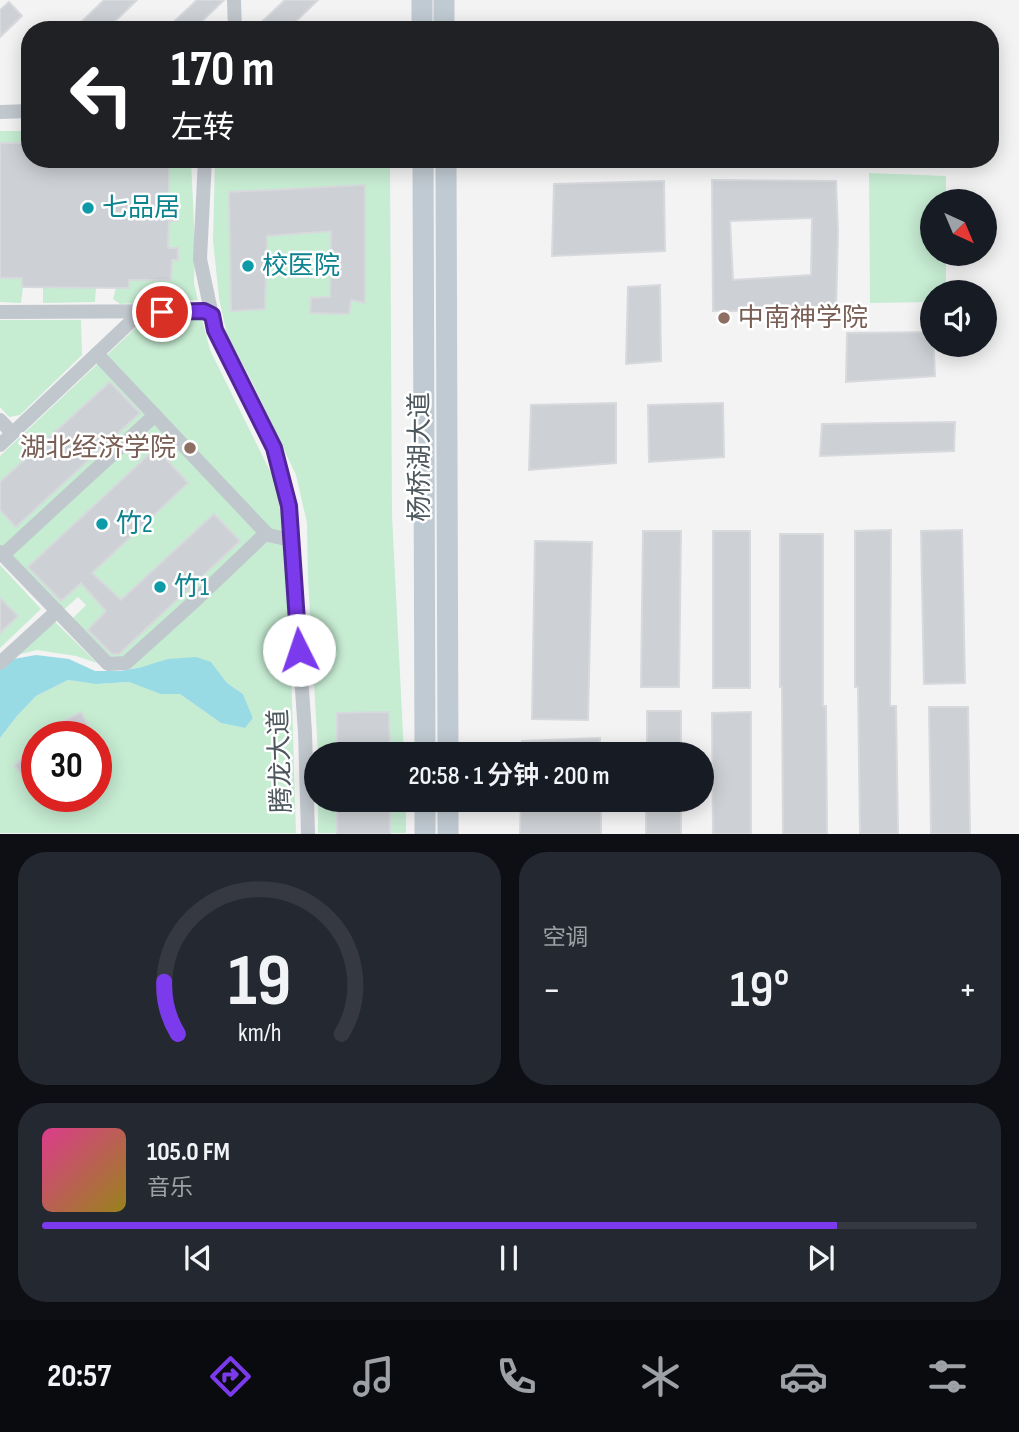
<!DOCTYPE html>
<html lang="zh">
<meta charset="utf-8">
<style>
:root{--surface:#171b24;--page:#242831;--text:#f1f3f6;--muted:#9ea1a6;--line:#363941;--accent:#7c3aed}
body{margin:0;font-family:"Sofia Sans Condensed","Noto Sans SC",sans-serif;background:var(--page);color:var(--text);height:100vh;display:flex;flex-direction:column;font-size:26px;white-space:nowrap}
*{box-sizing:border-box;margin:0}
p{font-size:23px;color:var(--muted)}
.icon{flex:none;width:38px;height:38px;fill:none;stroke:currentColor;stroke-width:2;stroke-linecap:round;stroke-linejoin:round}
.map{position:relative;height:834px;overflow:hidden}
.panel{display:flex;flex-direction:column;gap:18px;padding:18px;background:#0d0f14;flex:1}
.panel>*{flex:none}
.top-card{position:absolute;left:21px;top:21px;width:978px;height:147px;border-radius:28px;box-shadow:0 4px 18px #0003;background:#202124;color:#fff;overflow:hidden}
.needle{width:46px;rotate:136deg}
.fabs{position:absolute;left:920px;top:189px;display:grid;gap:14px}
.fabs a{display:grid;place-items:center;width:77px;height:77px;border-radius:50%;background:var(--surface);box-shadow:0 4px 18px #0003;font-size:35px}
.speed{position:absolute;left:21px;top:721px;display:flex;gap:14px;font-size:35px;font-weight:700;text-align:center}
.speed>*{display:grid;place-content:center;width:91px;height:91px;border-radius:50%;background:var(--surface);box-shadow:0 4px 18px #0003;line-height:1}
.speed .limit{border:10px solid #d22;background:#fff;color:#111}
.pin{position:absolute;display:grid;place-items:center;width:60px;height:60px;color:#fff;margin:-30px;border:4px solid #fff;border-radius:50%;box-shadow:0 2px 7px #0007}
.me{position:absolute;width:77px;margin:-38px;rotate:356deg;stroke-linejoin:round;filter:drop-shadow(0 0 5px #0008)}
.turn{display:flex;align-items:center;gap:24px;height:147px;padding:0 35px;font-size:32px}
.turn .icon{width:91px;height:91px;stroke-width:2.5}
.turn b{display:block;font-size:49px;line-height:60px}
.big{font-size:52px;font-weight:600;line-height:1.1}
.panel .tile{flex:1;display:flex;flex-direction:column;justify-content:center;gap:10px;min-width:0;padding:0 24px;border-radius:28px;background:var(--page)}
.panel .dial{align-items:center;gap:0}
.dial svg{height:182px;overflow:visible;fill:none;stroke:var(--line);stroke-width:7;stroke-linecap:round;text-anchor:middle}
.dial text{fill:var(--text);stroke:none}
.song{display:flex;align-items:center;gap:21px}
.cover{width:84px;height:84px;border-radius:10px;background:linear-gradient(135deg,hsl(330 70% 55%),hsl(50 70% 35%))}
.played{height:7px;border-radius:4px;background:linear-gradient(90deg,var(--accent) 85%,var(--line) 85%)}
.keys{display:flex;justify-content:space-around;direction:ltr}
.heat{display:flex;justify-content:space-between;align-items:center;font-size:38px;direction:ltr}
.panel .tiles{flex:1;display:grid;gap:18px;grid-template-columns:1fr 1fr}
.tile:last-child{grid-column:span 2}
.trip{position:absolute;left:304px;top:742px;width:410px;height:70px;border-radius:35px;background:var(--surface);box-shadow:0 4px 18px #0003;font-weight:600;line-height:70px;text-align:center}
.dock{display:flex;height:112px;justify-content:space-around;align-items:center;background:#090b0e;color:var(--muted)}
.dock .icon{width:49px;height:49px}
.dock .on{color:var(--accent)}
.dock b{font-size:32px;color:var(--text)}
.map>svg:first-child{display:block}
.green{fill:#c6ecd2;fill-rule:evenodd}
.water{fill:#98dbe5}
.building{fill:#cdd0d4;stroke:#d7d9dd;stroke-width:2;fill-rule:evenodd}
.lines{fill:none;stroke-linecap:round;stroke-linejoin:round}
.street{stroke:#c0c7cd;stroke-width:14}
.secondary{stroke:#c0cad2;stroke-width:21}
.route-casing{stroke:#51269a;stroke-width:18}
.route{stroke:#7c3aed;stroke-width:12}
.culture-dot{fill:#0f9aa8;stroke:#fff;stroke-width:2.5}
.education-dot{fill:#8d6e63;stroke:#fff;stroke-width:2.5}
.labels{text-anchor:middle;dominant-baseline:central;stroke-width:5;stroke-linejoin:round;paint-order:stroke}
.culture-label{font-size:26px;fill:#0d838f;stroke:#fff;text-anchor:start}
.education-label{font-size:26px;fill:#785e54;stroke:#fff;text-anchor:start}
.street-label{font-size:26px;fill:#4c575e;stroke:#fff}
</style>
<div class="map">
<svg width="1019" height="834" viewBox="0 0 1019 834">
<rect width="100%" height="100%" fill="#f4f3f3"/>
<g class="green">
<polygon points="0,131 30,131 30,159 191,159 195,246 194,284 198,300 120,304 113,299 116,288 96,288 95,302 43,303 43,288 23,287 21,303 0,302"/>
<polygon points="215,159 390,159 392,515 404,754 318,754 308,578 307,523 296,475 251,380 227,335 219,298 213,240"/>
<polygon points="869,173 946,176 946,201 933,201 933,254 946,254 946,292 933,292 933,302 870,303"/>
<polygon points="0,320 81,320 82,355 20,415 9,417 0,407"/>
<path d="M 144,320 L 202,320 L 210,350 L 273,477 L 287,539 L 296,833 L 0,833 L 0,738 L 17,716 L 36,696 L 68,680 L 96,684 L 129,682 L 161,693 L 180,694 L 221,723 L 245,728 L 253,718 L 243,694 L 227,683 L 211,662 L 142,667 L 129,669 L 266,533 L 152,412 L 3,549 L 0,545 L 0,456 ZM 37,737 L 96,737 L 96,796 L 37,796 Z"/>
<polygon points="155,421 259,533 111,671 68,623 86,605 78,597 60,613 8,556"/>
<polygon points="0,565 41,609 0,648"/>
<polygon points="52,619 97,663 76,656 37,650 13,656"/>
<rect x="318" y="800" width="88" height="33"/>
</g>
<polygon class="water" points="36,655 69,659 95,671 120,671 142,667 168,659 196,657 211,662 227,683 243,694 253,718 245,728 221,723 180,694 161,694 129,682 96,684 68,680 36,696 17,716 0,738 0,668 8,660"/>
<g class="building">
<polygon points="104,0 137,0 106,30 73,30"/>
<polygon points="197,0 224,0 193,30 165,30"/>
<polygon points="285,0 318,0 287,30 253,30"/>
<polygon points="9,2 22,16 0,37 0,10"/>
<polygon points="0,143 30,143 30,159 169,159 169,194 177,194 177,221 169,221 168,248 178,248 178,260 172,260 171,280 129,280 129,288 22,287 22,278 0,278"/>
<path d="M 712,180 L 836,181 L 838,231 L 836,311 L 713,311 ZM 812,218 L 811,275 L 733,280 L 730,221 Z"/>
<polygon points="664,181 665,251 552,256 554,184"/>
<polygon points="365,185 365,303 351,300 349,314 310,313 311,298 330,297 331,231 267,236 265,309 231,311 229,192"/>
<polygon points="660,285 661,361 626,364 628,287"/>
<polygon points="933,332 935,376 846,382 847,333"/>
<polygon points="110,382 140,413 16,527 0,510 0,482"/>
<polygon points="616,403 616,463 529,470 531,405"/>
<polygon points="723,403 724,457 649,462 648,405"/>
<polygon points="955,422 954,451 820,456 822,424"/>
<polygon points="156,448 188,483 92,573 121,600 214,514 240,541 119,654 112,654 88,630 106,611 81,583 61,601 28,567"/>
<polygon points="891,530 890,706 896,706 898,834 860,834 858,687 855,687 855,531"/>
<polygon points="962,530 965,683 924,684 921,531"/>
<polygon points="643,531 681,531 679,687 641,687"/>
<rect x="713" y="531" width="37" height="157"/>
<polygon points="780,534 823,534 823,706 826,706 827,834 783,834 782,687 780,687"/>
<polygon points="535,541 592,542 588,720 532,719"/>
<polygon points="0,598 18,616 0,633"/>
<polygon points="929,707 968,707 970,834 931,834"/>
<rect x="647" y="711" width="34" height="43"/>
<polygon points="81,712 94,737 58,737 53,727"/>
<polygon points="389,712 390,754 337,754 337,713"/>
<polygon points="751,712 751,834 713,834 712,713"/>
<polygon points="600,738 600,754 522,754 522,741"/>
<polygon points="37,744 37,778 31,784 14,766"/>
<rect x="337" y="800" width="53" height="34"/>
<polygon points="521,800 601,800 601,834 520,834"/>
<rect x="646" y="800" width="35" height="34"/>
</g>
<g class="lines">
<g class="street">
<polyline points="234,0 235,30"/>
<polyline points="0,112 30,111"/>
<polyline points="205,159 200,259 215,330 274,448 289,506 305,732 308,834"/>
<polyline points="0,312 204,311 212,315"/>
<polyline points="97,354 268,535 291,540"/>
<polyline points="0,420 12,433"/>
<polyline points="0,445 141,312"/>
<polyline points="0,552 108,664 126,663 198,598 266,533"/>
<polyline points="3,555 155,415"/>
<polyline points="0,663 57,611"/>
</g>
<g class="secondary">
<polyline points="422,0 422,30"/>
<polyline points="444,0 444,30"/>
<polyline points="423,159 425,754"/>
<polyline points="446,159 448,754"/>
<polyline points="425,800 425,834"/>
<polyline points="448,800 448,834"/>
</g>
</g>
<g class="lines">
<g class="route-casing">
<polyline id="route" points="162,312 204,311 212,315 215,330 274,448 289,506 299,650"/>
</g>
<use href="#route" class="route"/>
</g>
<g class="culture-dot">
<circle cx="88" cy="208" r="7"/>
<circle cx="248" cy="266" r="7"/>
<circle cx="102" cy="524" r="7"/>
<circle cx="160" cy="587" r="7"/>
</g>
<g class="education-dot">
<circle cx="724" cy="318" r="7"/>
<circle cx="190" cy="448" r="7"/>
</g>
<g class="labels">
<g class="culture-label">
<text x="102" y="208">七品居</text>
<text x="262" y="266">校医院</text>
<text x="116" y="524">竹2</text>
<text x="174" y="587">竹1</text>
</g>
<g class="education-label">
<text x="738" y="318">中南神学院</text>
<text x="176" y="448" text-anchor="end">湖北经济学院</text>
</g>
<g class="street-label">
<text transform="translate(420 457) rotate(-90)">杨桥湖大道</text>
<text transform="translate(281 761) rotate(-92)">腾龙大道</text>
</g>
</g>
</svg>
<div class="fabs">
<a><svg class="needle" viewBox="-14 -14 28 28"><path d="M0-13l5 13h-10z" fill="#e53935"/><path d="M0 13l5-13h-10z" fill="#9ea1a6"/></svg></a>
<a><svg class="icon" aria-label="sound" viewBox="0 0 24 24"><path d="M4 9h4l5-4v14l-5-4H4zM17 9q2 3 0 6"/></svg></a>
</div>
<div class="speed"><div class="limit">30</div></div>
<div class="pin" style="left:162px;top:312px;background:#d93025"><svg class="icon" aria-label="arrive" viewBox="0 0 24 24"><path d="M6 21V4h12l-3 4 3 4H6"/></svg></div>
<svg class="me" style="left:299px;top:650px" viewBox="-20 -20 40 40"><circle r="19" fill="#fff"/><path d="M0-13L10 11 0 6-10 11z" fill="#7c3aed"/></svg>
<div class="trip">20:58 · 1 分钟 · 200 m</div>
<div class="top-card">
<div class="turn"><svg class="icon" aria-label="left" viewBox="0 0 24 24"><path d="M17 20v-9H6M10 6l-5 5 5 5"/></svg><div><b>170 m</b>左转</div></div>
</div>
</div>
<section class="panel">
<div class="tiles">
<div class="tile dial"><svg viewBox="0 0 100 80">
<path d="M14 69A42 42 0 1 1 86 69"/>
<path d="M14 69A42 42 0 0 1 8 46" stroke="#7c3aed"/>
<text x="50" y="56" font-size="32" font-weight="700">19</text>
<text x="50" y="72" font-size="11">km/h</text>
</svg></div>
<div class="tile"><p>空调</p>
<div class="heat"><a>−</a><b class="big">19°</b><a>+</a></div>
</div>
<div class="tile">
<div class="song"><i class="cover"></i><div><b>105.0 FM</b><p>音乐</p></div></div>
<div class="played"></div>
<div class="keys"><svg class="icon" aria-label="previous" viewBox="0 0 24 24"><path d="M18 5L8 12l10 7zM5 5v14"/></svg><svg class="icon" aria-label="pause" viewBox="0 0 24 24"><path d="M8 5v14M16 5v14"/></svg><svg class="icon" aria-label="next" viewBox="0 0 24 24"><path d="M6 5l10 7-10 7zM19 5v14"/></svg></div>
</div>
</div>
</section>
<nav class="dock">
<b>20:57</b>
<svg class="icon on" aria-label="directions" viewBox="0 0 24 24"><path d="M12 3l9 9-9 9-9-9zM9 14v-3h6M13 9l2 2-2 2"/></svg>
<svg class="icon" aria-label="music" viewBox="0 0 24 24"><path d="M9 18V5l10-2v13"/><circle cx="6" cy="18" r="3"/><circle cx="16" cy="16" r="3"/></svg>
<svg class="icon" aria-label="phone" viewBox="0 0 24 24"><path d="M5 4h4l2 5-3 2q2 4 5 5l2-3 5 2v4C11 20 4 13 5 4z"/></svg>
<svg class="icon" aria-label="climate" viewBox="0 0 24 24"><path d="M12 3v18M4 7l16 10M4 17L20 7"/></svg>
<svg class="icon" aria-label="car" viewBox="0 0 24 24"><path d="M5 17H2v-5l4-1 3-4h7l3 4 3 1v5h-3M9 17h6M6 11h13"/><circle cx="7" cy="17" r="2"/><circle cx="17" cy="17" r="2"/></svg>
<svg class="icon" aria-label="filters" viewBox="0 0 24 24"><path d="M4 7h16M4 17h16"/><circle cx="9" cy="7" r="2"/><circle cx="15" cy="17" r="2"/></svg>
</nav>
